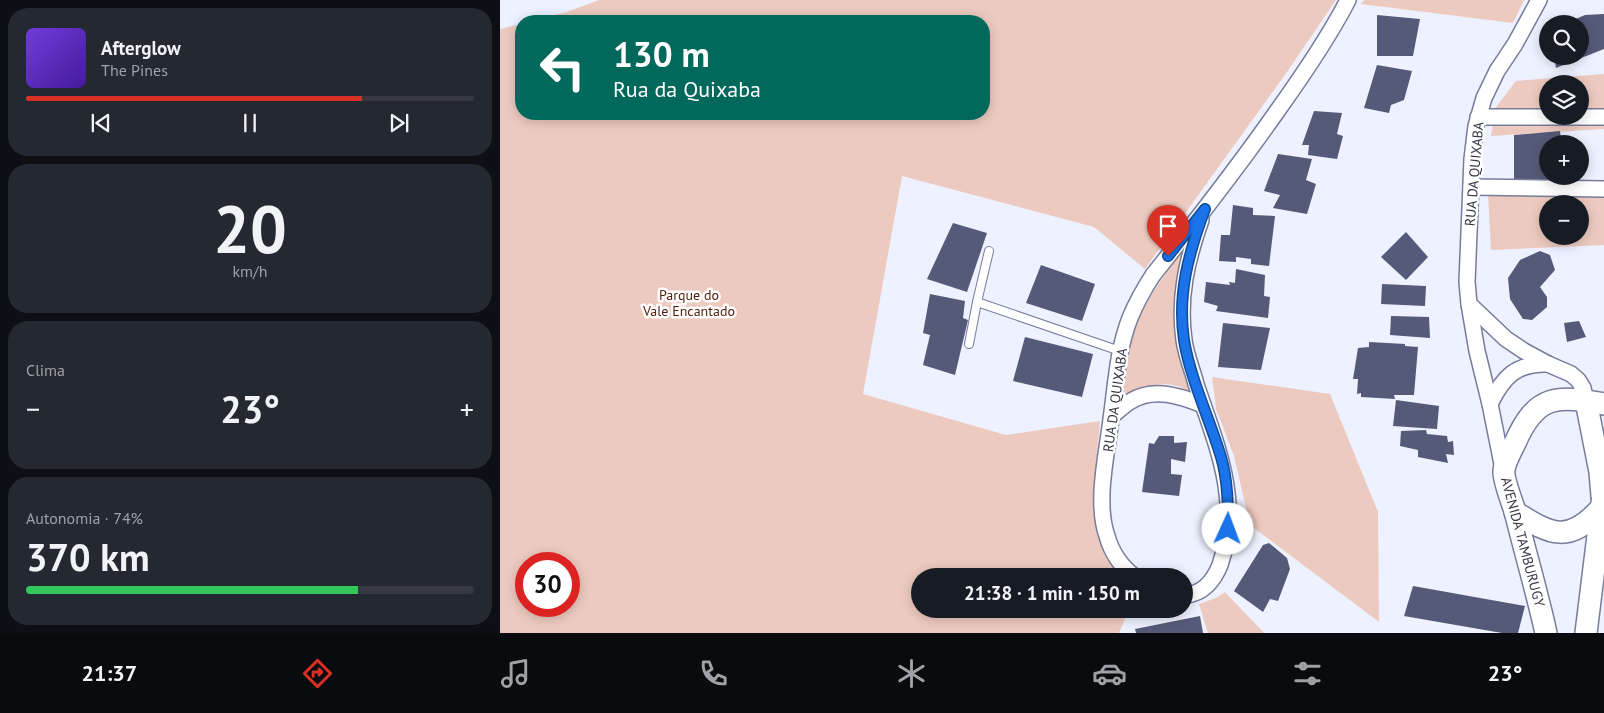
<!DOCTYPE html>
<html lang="pt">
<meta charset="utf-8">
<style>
:root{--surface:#171b24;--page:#242831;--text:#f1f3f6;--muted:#9ea1a6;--line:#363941;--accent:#d93025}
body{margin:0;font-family:"PT Sans",sans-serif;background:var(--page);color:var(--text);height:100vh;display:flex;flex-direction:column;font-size:19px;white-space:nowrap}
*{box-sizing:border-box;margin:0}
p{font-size:16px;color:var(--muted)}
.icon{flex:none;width:28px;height:28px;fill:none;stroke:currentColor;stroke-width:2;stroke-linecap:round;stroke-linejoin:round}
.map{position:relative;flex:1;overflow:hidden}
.side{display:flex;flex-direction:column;gap:8px;padding:8px;background:#0d0f14;width:500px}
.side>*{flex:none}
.guide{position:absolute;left:15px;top:15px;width:475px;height:105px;border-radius:20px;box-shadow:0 2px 12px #0003;background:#00695c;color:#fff;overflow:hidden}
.controls{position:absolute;left:1039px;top:15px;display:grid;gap:10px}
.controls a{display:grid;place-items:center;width:50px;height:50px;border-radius:50%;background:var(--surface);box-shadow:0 2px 12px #0003;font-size:25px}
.speed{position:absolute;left:15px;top:552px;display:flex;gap:10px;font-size:25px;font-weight:700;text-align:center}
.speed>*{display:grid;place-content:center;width:65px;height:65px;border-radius:50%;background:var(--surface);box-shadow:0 2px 12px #0003;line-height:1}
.speed .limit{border:8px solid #d22;background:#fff;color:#111}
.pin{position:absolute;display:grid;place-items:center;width:42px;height:42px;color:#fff;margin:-51px -21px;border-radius:50% 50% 50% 0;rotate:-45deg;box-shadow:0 0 5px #0007}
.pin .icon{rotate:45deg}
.me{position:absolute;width:55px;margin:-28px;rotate:2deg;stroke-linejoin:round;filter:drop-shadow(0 0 4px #0008)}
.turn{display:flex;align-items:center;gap:18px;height:105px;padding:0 15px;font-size:22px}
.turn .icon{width:65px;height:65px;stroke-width:2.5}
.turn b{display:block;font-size:35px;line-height:42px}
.big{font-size:38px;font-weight:800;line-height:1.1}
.side .tile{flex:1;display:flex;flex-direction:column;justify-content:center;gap:8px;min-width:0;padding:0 18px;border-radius:20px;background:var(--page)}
.side .dial{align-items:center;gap:0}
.dial b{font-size:65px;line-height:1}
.song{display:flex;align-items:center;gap:15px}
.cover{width:60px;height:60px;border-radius:8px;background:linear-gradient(135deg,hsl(260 70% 55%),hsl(260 70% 35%))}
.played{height:5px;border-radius:2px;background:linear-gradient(90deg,var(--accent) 75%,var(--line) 75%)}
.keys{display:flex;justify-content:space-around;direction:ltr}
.heat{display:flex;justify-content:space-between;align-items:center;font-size:28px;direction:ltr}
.charge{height:8px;border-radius:4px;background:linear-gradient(90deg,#34c759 74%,var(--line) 0)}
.trip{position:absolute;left:411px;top:568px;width:282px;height:50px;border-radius:25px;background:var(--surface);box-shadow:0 2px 12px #0003;font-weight:800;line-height:50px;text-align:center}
.dock{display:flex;height:80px;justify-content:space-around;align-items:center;background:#090b0e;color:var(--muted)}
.dock .icon{width:35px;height:35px}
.dock .selected{color:var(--accent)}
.dock b{font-size:22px;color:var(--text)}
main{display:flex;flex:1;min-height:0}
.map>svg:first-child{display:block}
.green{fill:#edcabf;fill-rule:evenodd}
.building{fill:#555a78}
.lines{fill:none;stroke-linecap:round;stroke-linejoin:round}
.service-casing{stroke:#777c9c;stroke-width:10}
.minor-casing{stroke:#777c9c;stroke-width:18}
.secondary-casing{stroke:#777c9c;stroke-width:24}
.service{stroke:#fff;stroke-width:8}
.minor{stroke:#fff;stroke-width:15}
.secondary{stroke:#fff;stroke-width:21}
.route-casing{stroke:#114b97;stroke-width:12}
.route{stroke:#1a73e8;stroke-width:9}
.labels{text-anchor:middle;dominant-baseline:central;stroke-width:5;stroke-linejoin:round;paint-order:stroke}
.street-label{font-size:14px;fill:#333643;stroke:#fff}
.park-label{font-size:14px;fill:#521d0b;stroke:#fff}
</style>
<main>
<section class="side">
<div class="tile">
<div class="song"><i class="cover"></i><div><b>Afterglow</b><p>The Pines</p></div></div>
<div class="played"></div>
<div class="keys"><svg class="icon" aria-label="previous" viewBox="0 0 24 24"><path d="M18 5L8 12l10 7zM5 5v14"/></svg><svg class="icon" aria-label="pause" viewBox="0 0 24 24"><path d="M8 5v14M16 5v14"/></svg><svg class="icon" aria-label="next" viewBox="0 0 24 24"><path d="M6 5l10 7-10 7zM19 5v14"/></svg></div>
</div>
<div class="tile dial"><b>20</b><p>km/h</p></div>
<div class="tile"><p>Clima</p>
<div class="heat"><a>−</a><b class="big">23°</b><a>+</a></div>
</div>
<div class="tile"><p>Autonomia · 74%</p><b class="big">370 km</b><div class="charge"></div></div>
</section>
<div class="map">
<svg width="1104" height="633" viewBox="0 0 1104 633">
<rect width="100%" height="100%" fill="#eef1ff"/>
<g class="green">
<path d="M 99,0 L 836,0 L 787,72 L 645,269 L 594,227 L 402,176 L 363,394 L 506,435 L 600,421 L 593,500 L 604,552 L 623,576 L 420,576 L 420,609 L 629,609 L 619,633 L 0,633 L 0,29 L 21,24 L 21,114 L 484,114 L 484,21 L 30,21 L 67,12 ZM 26,564 L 69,564 L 69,606 L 26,606 Z"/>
<polygon points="864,0 1024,0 1013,23 861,4"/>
<path d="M 1104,74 L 1104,129 L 991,136 L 996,107 L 1016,81 ZM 1048,84 L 1080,84 L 1080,116 L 1048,116 Z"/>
<path d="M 1104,185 L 1104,245 L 991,250 L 988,193 ZM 1048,204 L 1080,204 L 1080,236 L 1048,236 Z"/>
<path d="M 685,246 C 683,255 679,263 678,272 C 669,314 681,354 691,394 C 687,391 682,387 677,386 C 657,380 636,390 619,400 C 622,382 624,364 629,347 C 639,309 663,277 685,246 Z"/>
<polygon points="712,377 830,394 878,512 879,622 750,525 734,456 716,409"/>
<polygon points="725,592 764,633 708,633 699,604 716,598"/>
</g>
<g class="building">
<polygon points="1104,14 1104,49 1056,68 1054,56 1080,56 1080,24 1064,24 1085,15"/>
<polygon points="877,15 920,19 913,56 877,56"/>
<polygon points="877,65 912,71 904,100 891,105 889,113 864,108"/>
<polygon points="814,111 842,113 837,134 843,136 837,159 808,155 809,145 802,145"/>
<polygon points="1060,131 1062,144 1048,144 1048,176 1066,176 1066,182 1014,181 1014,135"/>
<polygon points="778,154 812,159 806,180 816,184 807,214 773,208 780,195 764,191"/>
<polygon points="733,205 753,208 753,215 775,216 769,266 751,264 751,259 736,257 736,262 719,261 721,235 730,235"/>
<polygon points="453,223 487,233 467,292 427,279"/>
<polygon points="906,232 928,257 906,280 881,257"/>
<polygon points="1040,251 1050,255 1055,270 1040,287 1047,297 1047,307 1032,320 1023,319 1010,299 1008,278 1020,260"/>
<polygon points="541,265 595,284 582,321 526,303"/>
<polygon points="736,269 765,275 764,296 770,297 768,318 716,311 718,306 704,302 706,282 730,285 729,282 735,283"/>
<polygon points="882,284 926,286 925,306 881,304"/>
<polygon points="430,294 465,301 463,318 468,320 455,375 423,365 430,335 423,333"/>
<polygon points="891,316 929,317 930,338 890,335"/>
<polygon points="1079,321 1086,337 1067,342 1064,323"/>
<polygon points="723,323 770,328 761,370 718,367"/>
<polygon points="525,337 593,354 582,397 513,381"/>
<polygon points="869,342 905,344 905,346 918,347 914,395 894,395 895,399 861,397 861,393 857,394 858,379 853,379 858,348 869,347"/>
<polygon points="896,400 939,406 937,429 893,426"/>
<polygon points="926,430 927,434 947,436 948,442 953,441 954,455 946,454 948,463 918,457 918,450 900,446 901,431"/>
<polygon points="659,436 674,436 674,443 687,442 685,462 671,459 671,474 682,475 679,496 642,492 649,443 654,444"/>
<polygon points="769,543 787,558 790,569 778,601 770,599 763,612 734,591 763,545"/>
<polygon points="913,586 1025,606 1018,633 1002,633 904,616"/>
<polygon points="700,616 703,633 636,633 635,629"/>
</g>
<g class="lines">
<g class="service-casing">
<g id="service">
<polyline points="477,302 620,351"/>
<polyline points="469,344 477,302 489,251"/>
</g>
</g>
<g class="minor-casing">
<g id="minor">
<polyline points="978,117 1104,117"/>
<polyline points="971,187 1104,189"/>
<polyline points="969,304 1006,339 1024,351 1048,364 1071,374 1078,380 1083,388 1086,401"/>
<path d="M 990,404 C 1003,377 1016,363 1048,364"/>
<path d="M 612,416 C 618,411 624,405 631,401 C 654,387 680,396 703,405"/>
<polyline points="1003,469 990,404 977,351 969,304 967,282 972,159 976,126 984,98 997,71 1015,44 1039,0"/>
<path d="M 634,576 C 621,567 611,551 607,536 C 595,502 607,454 611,419 C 616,385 617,351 630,318 C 636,303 644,289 653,275 C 696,221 738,167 778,110 C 803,75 828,39 848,0"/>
<path d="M 685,595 C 703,594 714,580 720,565 C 742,501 716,444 696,384 C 692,369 686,355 684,340 C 678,297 687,260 701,220"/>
</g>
</g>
<g class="secondary-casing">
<g id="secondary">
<polyline points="1086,401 1100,472 1102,496"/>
<path d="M 1015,512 C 1051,535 1069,544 1101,508"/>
<path d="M 1046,633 C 1037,592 1025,552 1015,511 C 1012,502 1003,479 1004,471 C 1004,464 1012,449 1015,443 C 1036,394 1057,395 1104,404"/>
<polyline points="1086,633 1104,487"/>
</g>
</g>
<use href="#service" class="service"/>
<use href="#minor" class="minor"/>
<use href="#secondary" class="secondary"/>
</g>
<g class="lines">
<g class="route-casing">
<path id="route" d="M 668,256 L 705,209 C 689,252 677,294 684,340 C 690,378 710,420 721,457 C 728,481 728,505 728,529"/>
</g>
<use href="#route" class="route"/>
</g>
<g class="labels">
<g class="street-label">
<text transform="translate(974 174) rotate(-85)">RUA DA QUIXABA</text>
<text transform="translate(615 400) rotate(-82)">RUA DA QUIXABA</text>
<text transform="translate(1023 542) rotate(75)">AVENIDA TAMBURUGY</text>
</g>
<g class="park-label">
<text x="189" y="295">Parque do<tspan x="189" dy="16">Vale Encantado</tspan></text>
</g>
</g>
</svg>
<div class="controls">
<a><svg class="icon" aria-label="search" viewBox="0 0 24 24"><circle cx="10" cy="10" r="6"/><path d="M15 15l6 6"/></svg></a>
<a><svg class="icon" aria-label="layers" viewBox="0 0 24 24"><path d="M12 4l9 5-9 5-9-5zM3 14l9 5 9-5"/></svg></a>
<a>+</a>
<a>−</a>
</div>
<div class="speed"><div class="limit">30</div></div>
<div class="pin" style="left:668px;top:256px;background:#d93025"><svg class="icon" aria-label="arrive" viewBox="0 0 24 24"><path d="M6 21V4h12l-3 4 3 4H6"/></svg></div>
<svg class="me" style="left:728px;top:529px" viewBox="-20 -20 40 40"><circle r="19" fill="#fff"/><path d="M0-13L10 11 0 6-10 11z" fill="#1a73e8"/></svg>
<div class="trip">21:38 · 1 min · 150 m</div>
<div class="guide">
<div class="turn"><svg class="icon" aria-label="left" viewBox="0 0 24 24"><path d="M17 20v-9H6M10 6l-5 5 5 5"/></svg><div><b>130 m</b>Rua da Quixaba</div></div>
</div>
</div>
</main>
<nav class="dock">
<b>21:37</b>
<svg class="icon selected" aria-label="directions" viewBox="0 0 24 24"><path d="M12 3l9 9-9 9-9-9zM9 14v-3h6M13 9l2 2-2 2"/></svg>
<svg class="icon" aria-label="music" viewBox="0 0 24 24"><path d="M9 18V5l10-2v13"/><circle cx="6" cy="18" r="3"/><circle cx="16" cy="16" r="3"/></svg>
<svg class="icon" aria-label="phone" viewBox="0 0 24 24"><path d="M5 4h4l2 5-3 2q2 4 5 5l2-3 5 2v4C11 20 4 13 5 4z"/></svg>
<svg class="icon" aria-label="climate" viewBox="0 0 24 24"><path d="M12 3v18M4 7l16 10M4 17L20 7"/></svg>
<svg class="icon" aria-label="car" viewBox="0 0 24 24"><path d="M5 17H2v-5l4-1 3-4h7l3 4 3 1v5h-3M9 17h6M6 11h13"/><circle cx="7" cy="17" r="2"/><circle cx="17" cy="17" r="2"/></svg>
<svg class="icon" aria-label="filters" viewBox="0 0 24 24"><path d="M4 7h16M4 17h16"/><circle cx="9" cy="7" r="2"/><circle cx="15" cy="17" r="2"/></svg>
<b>23°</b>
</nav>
